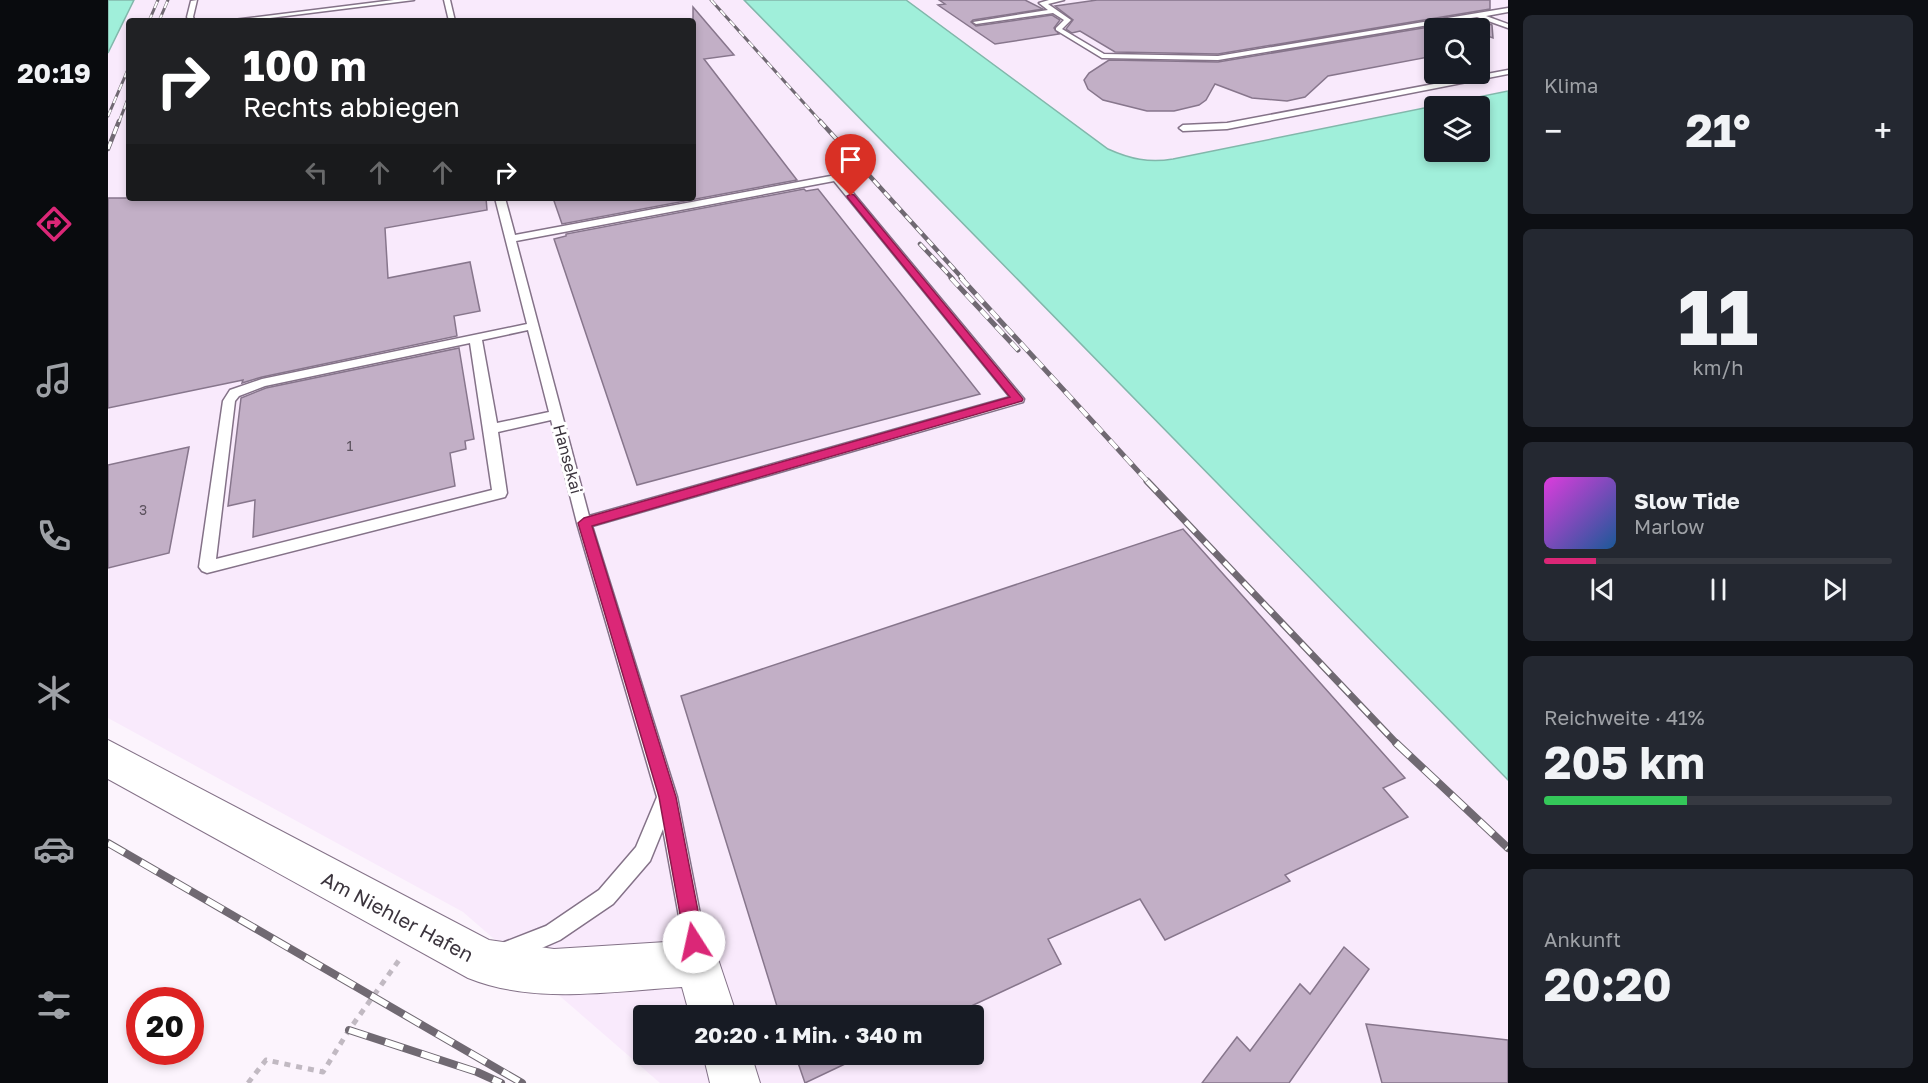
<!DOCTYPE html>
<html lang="de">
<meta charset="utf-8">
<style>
:root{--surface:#171b24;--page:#242831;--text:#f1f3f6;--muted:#9ea1a6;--line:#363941;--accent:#db2777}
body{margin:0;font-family:"Golos Text",sans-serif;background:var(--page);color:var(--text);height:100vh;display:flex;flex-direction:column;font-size:22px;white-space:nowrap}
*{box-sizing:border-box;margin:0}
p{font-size:20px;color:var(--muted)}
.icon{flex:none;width:33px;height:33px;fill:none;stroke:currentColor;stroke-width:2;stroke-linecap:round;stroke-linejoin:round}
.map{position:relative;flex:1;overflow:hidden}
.details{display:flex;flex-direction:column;gap:15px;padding:15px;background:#0d0f14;width:420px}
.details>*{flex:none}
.hud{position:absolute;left:18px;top:18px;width:570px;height:183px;border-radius:6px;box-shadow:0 3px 9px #0003;background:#202124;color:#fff;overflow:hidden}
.tools{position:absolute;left:1316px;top:18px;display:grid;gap:12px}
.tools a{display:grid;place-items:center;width:66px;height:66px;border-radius:6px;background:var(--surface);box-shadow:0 3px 9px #0003;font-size:30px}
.speed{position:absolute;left:18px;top:987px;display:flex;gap:12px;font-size:30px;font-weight:700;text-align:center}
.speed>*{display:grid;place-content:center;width:78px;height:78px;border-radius:50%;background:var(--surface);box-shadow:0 3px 9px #0003;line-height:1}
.speed .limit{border:9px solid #d22;background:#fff;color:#111}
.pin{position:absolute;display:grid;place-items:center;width:51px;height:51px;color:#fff;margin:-62px -26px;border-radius:50% 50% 50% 0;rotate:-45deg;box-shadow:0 0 6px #0007}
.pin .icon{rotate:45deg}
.me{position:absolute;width:66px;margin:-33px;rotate:350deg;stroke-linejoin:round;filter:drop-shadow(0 0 4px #0008)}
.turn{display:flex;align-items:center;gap:21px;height:126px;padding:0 18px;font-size:27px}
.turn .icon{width:78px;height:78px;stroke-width:2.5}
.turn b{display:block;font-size:42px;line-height:51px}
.lanes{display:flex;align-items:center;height:57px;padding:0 18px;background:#0003;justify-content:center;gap:30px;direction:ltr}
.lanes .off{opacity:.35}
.big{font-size:45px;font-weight:700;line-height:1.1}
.details .tile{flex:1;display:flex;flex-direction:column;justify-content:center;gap:9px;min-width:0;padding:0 21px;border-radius:9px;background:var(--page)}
.details .dial{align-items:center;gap:0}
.dial b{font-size:78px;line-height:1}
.song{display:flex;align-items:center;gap:18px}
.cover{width:72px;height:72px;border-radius:9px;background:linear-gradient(135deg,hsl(300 70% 55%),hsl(210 70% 35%))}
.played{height:6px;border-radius:3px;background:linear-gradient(90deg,var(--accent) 15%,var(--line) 15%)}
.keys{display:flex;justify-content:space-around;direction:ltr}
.heat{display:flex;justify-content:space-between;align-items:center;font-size:33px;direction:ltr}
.charge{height:9px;border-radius:4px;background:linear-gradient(90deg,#34c759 41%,var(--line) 0)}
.trip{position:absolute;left:525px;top:1005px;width:351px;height:60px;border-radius:6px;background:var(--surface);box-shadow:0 3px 9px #0003;font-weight:700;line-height:60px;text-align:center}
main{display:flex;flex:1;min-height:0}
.tabs{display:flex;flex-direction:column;width:108px;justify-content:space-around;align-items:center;background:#090b0e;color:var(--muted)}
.tabs .icon{width:42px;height:42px}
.tabs .on{color:var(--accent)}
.tabs b{font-size:27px;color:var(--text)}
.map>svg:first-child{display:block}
.built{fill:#f9eafc;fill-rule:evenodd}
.water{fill:#a0efda;stroke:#82b7ab;stroke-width:1.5;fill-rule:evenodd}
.building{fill:#c2afc6;stroke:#87768c;stroke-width:1.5}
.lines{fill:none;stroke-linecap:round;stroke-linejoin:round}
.lane-casing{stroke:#847288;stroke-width:3}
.street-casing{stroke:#847288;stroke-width:2}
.path{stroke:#c1b9c2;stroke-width:5;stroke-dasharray:6 6;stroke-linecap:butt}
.lane{fill:#fff;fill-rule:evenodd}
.street{fill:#fff;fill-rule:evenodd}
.rail-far4-casing{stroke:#706972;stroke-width:3}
.rail-far3-casing{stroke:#706972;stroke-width:4.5}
.rail-far2-casing{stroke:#706972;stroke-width:5}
.rail-far1-casing{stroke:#706972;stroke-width:7}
.rail-casing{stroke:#706972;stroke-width:8}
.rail-far4{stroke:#fff;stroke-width:2;stroke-dasharray:7;stroke-linecap:butt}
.rail-far3{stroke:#fff;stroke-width:3;stroke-dasharray:8;stroke-linecap:butt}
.rail-far2{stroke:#fff;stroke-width:4;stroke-dasharray:11;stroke-linecap:butt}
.rail-far1{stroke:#fff;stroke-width:4.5;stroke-dasharray:14;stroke-linecap:butt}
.rail{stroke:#fff;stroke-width:6;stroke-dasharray:19;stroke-linecap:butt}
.route{fill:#db2777;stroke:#8e194d;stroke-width:1.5}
.labels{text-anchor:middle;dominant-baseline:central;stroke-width:6;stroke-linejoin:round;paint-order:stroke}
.number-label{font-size:14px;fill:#5e5460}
.street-label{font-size:16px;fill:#3c353e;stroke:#fff}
.near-street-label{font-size:20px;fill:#3c353e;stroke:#fff}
</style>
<main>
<nav class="tabs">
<b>20:19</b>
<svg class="icon on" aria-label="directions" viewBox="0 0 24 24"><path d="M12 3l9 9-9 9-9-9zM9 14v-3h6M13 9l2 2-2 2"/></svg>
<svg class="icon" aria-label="music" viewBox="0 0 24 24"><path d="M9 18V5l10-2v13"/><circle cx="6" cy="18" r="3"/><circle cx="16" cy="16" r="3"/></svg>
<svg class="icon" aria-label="phone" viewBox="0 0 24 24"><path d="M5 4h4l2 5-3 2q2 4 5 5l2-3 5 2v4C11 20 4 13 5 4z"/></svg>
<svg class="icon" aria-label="climate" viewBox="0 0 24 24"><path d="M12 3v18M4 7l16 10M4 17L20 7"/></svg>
<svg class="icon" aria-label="car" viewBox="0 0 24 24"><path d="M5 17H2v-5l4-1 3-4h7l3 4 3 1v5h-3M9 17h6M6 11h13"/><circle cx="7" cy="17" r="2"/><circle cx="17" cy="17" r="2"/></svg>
<svg class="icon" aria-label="filters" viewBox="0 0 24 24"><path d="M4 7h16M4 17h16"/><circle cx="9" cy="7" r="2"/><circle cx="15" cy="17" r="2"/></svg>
</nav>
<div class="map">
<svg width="1400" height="1083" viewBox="0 0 1400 1083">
<rect width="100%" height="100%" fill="#fcf4fd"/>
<g class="built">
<path d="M 26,0 L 636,0 L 1400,780 L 1400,1083 L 552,1083 L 355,912 L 0,718 L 0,53 ZM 21,21 L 585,21 L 585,198 L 21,198 ZM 536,1016 L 866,1016 L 866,1054 L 536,1054 Z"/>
<path d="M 798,0 L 1400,0 L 1400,91 L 1065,159 L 1050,161 L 1032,160 L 1016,156 L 1000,149 ZM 1326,28 L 1371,28 L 1371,74 L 1326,74 Z"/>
</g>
<g class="water">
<polygon points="0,0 26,0 0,53"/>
<path d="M 636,0 L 798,0 L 1000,149 C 1022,159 1041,163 1065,159 L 1400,91 L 1400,780 ZM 1326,106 L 1371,106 L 1371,152 L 1326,152 Z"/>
</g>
<g class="building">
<polygon points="831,0 917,0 935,9 865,20 863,22 868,26 944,15 952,20 946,28 951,34 887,44 830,5 837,4"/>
<polygon points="989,0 1382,0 1382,9 1110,54 1007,52 972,31 964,33 958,29 965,20 947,6"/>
<polygon points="585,7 626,55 596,59 689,180 454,224 445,198 585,198"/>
<polygon points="1369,19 1384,25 1385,38 1371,33 1371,28 1326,28 1326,56 1220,76 1197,97 1179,101 1144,98 1107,84 1098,100 1091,105 1066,111 1039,111 995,100 980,89 976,80 981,73 1001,60 1110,62"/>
<polygon points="696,189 698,191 710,189 872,394 529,485 446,239 458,236 458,234"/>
<polygon points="0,198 378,198 379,210 277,228 280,278 362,262 372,311 346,316 349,336 154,377 134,383 135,380 0,408"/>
<polygon points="351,348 366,439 357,441 358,449 342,453 347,486 145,537 147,500 120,506 133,398 158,388"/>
<polygon points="81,447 61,553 0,568 0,465"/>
<polygon points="1075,529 1297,778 1275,788 1300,817 1177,875 1182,881 1057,940 1032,899 940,939 953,964 842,1016 672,1016 573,696"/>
<polygon points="1236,947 1261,969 1181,1083 1094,1083 1129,1037 1142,1051 1192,984 1202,994"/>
<polygon points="1258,1024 1400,1040 1400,1083 1274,1083"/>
<polygon points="687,1054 758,1054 697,1083"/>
</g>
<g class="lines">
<g class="lane-casing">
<g id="lane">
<polygon points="89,0 85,17 87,21 81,21 79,17 83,1"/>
<polygon points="286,0 306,0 138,21 117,21"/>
<polygon points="336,0 342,0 347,21 341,21"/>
<polygon points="941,0 956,0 940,4 963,20 954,29 996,54 1110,56 1400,8 1400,12 1378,16 1400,24 1400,28 1369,17 1110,60 994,58 948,30 948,28 956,20 945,13 868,24 865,22 940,10 931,3"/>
<polygon points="1400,70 1400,74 1119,129 1075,131 1071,128 1075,125 1119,123"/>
<path d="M 728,175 L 731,176 L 916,399 L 915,402 L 484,526 L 569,797 L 601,960 L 598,968 L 590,971 L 582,968 L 579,960 L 555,829 L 542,861 L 505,904 L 452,940 L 397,964 L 389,961 L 386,953 L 389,945 L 438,926 L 491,890 L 528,847 L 549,797 L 469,523 L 443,420 L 390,432 L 399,493 L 397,497 L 99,573 L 94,571 L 91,567 L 115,401 L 122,390 L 154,379 L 419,324 L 387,198 L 397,198 L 407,235 ZM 726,181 L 902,397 L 481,516 L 408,241 ZM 420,330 L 441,412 L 389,423 L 374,340 ZM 362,343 L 384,490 L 108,559 L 127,401 L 131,396 L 157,386 Z"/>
</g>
</g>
<g class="street-casing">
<g id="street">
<path d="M 0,740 L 381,940 L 446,949 L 590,940 L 606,947 L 629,1016 L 582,1016 L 574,987 C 505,991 426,1005 360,978 L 0,779 Z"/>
<polygon points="595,1054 643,1054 652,1083 602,1083"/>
</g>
</g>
<polyline class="path" points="140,1083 158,1060 215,1072 241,1030 294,956"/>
<use href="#lane" class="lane"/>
<use href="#street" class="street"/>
<g class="rail-far4-casing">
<g id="rail-far4">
<polyline points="603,0 713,122"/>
<polyline points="41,21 50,0"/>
<polyline points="51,21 60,0"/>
<polyline points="0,116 21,67"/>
<polyline points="11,122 21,96"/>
</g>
</g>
<g class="rail-far3-casing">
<g id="rail-far3">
<polyline points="712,121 855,279"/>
<polyline points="0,149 11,121"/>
<polyline points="812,244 845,279"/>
</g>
</g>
<g class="rail-far2-casing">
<g id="rail-far2">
<polyline points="843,278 910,350"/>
<polyline points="853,278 1040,482"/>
</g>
</g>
<g class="rail-far1-casing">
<polyline id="rail-far1" points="1039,481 1290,745"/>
</g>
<g class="rail-casing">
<g id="rail">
<polyline points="1288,743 1400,848"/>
<polyline points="0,843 414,1083"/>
<polyline points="241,1030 369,1072 393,1083"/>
</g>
</g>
<use href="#rail-far4" class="rail-far4"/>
<use href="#rail-far3" class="rail-far3"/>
<use href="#rail-far2" class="rail-far2"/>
<use href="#rail-far1" class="rail-far1"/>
<use href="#rail" class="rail"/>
</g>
<polygon class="route" points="743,194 746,195 915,399 914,401 484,526 568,797 596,942 593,949 586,952 579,949 577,942 551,797 470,523 476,518 902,397 740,198 739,196"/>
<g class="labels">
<g class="number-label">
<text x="242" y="445">1</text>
<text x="35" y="509">3</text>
</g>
<g class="street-label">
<text transform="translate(460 459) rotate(75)">Hansekai</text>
</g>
<g class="near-street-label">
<text transform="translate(290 916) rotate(28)">Am Niehler Hafen</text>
</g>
</g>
</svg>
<div class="tools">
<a><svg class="icon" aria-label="search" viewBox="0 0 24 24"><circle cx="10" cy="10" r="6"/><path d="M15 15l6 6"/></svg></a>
<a><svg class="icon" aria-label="layers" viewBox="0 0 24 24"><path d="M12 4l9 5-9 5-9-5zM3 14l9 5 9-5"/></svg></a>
</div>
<div class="speed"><div class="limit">20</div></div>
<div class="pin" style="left:743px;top:196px;background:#d93025"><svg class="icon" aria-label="arrive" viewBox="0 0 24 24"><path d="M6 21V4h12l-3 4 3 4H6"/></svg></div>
<svg class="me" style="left:586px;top:942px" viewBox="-20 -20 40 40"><circle r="19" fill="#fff"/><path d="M0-13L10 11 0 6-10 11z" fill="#db2777"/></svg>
<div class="trip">20:20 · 1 Min. · 340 m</div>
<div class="hud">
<div class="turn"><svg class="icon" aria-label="right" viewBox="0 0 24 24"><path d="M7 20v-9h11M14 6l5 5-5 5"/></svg><div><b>100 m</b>Rechts abbiegen</div></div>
<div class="lanes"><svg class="icon off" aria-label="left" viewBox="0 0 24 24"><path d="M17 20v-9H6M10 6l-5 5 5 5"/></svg><svg class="icon off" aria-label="ahead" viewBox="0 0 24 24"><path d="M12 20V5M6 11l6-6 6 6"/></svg><svg class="icon off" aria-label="ahead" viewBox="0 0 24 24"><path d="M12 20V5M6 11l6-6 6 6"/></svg><svg class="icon" aria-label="right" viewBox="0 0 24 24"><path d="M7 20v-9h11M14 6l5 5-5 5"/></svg></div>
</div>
</div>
<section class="details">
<div class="tile"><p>Klima</p>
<div class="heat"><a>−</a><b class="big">21°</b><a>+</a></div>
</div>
<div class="tile dial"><b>11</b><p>km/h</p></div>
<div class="tile">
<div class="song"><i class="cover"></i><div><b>Slow Tide</b><p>Marlow</p></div></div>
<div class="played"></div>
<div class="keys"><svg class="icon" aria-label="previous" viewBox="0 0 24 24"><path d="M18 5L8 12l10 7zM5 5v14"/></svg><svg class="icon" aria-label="pause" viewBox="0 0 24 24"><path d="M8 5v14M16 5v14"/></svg><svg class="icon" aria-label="next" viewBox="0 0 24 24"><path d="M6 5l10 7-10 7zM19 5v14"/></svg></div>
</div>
<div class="tile"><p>Reichweite · 41%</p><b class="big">205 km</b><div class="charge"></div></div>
<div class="tile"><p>Ankunft</p><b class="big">20:20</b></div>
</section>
</main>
